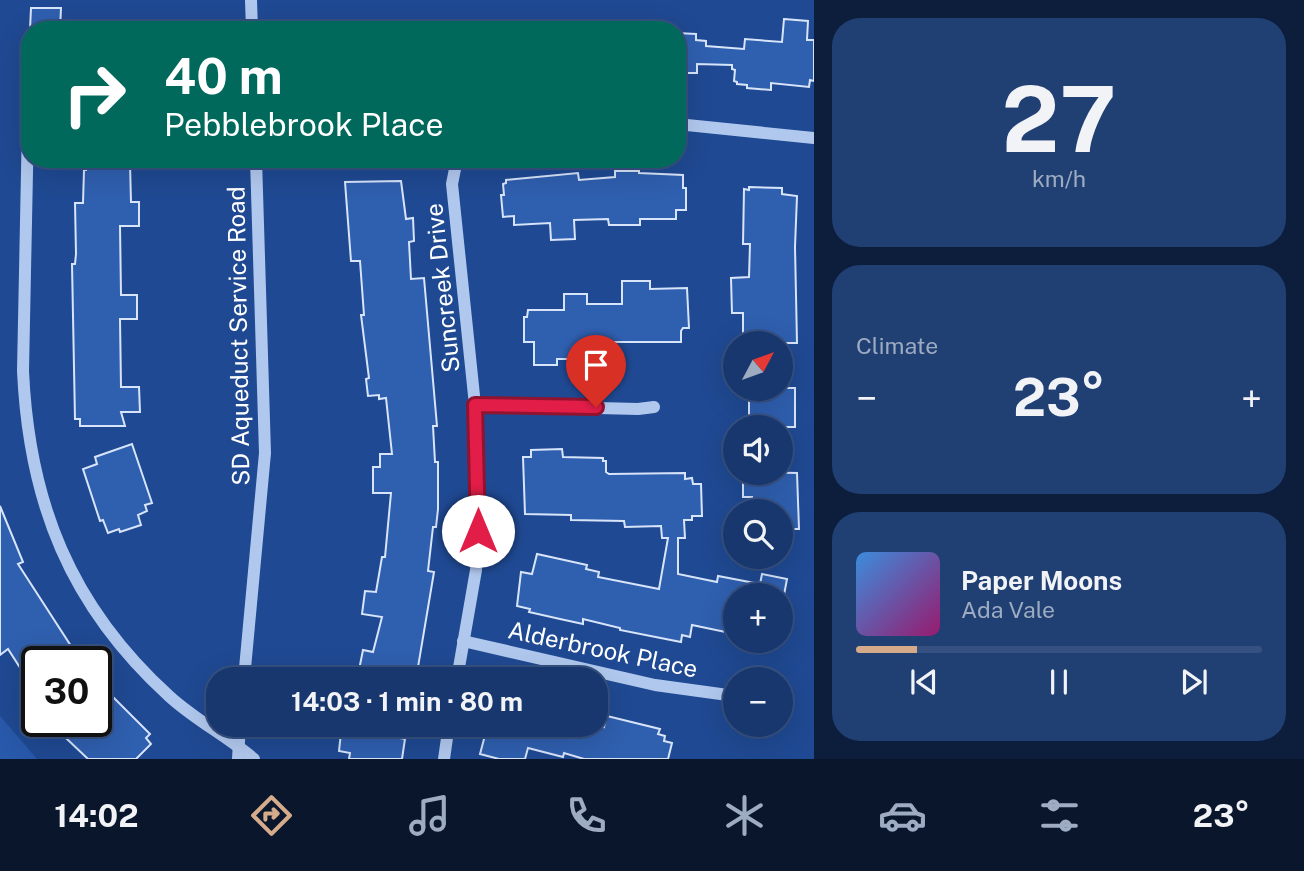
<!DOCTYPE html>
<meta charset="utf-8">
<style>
:root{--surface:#17376e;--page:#203f73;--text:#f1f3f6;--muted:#9eacc2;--line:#365181;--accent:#d6ab8b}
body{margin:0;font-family:"Public Sans",sans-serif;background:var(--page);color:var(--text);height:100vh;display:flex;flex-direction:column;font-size:26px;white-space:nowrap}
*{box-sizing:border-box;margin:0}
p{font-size:23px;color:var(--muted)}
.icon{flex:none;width:38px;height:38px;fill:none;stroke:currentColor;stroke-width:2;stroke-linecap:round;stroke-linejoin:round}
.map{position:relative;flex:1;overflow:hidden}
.panel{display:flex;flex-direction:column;gap:18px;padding:18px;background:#0d1e3c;width:490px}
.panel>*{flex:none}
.banner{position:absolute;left:21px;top:21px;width:665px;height:147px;border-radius:28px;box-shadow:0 7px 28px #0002,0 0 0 2px var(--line);background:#00695c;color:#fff;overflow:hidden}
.needle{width:46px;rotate:49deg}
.fabs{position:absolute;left:723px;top:331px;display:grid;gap:14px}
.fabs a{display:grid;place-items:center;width:70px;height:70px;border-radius:50%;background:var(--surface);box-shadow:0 7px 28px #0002,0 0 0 2px var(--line);font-size:35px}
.speed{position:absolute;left:21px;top:646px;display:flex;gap:14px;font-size:35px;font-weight:700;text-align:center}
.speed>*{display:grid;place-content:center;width:91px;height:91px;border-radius:50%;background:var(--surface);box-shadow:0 7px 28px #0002,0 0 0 2px var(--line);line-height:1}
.speed .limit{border:4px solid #111;border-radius:10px;background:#fff;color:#111}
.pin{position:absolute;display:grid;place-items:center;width:60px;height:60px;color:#fff;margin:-72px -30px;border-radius:50% 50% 50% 0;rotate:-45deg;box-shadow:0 0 7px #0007}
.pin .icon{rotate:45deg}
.me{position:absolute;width:77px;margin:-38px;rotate:0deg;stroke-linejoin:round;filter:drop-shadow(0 0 5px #0008)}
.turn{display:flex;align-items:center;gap:24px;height:147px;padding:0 28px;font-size:32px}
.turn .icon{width:91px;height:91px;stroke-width:2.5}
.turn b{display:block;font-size:49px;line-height:60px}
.big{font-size:52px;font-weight:700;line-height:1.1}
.panel .widget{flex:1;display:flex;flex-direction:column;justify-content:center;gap:10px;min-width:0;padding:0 24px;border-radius:28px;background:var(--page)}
.panel .dial{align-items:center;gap:0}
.dial b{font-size:91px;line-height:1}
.song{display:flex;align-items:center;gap:21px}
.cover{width:84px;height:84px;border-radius:10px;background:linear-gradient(135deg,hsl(210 70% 55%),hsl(320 70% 35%))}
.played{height:7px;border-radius:4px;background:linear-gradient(90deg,var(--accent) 15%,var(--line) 15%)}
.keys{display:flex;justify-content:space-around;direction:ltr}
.heat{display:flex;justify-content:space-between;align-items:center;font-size:38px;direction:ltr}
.trip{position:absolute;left:206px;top:667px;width:402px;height:70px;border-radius:28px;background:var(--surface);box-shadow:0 7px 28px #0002,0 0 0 2px var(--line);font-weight:700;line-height:70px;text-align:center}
.menu{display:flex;height:112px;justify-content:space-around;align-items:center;background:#09162c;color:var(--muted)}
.menu .icon{width:49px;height:49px}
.menu .selected{color:var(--accent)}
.menu b{font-size:32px;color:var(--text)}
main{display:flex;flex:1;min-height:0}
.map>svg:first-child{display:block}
.green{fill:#2959ab}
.building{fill:#2f5faf;stroke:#d7e4fa;stroke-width:2}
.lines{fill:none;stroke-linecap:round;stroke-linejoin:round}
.minor{stroke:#b1c8ee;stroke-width:12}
.route-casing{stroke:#92132f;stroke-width:18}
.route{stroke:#e11d48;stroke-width:12}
.labels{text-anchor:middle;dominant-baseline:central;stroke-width:7;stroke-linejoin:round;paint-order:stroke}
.street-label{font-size:24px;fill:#fff;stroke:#1f4992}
</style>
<main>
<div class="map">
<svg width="814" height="759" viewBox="0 0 814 759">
<rect width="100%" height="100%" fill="#1f4992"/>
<polygon class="green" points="0,716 37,759 0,759"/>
<g class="building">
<polygon points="31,8 61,8 60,30 30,30"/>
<polygon points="784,19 808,21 807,40 814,40 814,81 810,80 809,87 771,83 771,90 747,88 747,85 737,84 737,82 734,81 735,70 732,69 732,65 697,64 697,73 677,73 677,33 696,34 696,40 706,41 706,46 744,49 745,39 782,42"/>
<polygon points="86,159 122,159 121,163 130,164 131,202 139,202 139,226 120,226 121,295 137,295 137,319 120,319 121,387 139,387 140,412 121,412 125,426 80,426 80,419 75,419 72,264 75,264 76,254 75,203 83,203 84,170 86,170"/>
<polygon points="615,171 639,171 639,173 683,175 683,188 686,188 686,210 676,210 676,219 640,219 640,225 609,225 608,219 574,220 575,239 551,240 550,223 514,225 514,216 503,217 501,195 504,195 503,184 506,183 506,180 578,173 579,180 615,177"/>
<polygon points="401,181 406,219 413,218 414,241 409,242 411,279 424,278 437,426 433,426 435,462 438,462 438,509 436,527 433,527 428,571 434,572 416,679 369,679 369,677 358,675 363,650 373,652 382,617 362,614 365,591 376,592 382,557 385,557 391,493 373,493 373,467 380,467 380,454 392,454 386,398 379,399 379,395 368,396 366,379 369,378 361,315 364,315 360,261 351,261 345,182"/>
<polygon points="749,187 782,188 782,194 797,196 795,247 797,343 743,343 743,313 732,313 731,278 749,277 750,244 743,244 744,189 749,190"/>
<polygon points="622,281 650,281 650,289 687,288 689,328 683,328 681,331 681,342 604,342 604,348 596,348 596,359 557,359 557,365 534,365 534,342 524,342 524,317 527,317 528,310 564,310 564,294 587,294 587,304 622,304"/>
<rect x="749" y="388" width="46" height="39"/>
<polygon points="132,444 152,503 145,505 147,511 138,515 141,525 120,532 119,529 108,533 103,520 100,521 83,469 97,464 95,457"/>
<polygon points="562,449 563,457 603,458 603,461 606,461 606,472 609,474 685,473 685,479 692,478 693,484 701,484 702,516 692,516 692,520 684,520 685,538 678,538 678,574 717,582 718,576 760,584 762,574 787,579 784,595 735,595 735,634 692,625 690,637 682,635 681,642 620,630 620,628 583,619 583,624 560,619 529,612 530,609 517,606 521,572 532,574 537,554 587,565 586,569 599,572 598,577 659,589 668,538 662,538 661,526 625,527 624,521 571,520 571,515 525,514 523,457 531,457 531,450"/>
<polygon points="743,472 797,473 799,529 780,529 780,511 751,511 752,497 743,497"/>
<polygon points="0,506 23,562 18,564 71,646 61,652 71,662 37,662 37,694 8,649 0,655"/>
<polygon points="106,690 150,734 146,738 151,744 136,759 88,759 48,721 96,721 96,700"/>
<polygon points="607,716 660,729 658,734 665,736 664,741 672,743 668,759 584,759 564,753 563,757 528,748 525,759 499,759 480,754 488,724 599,724 604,727"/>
<polygon points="342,724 375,724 374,733 405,739 402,759 349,759 350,753 339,751"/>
</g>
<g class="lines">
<g class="minor">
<polyline points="251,0 252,30"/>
<path d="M 28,122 L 23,371 C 29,502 70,606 169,696 C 195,720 227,736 254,759"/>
<polyline points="677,124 814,138"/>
<polyline points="457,159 452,184 475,405 479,512 476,570 457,679"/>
<polyline points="475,405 638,409 654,407"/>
<polyline points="463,641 655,685 735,696"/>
<polyline points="244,679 265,453 256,159"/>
<polyline points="238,759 240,724"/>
<polyline points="444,759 449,724"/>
</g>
</g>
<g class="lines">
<g class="route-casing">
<polyline id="route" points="478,531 475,405 596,407"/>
</g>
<use href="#route" class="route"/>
</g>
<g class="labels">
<g class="street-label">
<text transform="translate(442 288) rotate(-96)">Suncreek Drive</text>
<text transform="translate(238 336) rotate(-91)">SD Aqueduct Service Road</text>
<text transform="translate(603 649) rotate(12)">Alderbrook Place</text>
</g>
</g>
</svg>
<div class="fabs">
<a><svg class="needle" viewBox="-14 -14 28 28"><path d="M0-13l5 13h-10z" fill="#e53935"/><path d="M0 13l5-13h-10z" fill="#9eacc2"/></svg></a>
<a><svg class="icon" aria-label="sound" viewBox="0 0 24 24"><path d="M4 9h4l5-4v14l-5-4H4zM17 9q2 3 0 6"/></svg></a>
<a><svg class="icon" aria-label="search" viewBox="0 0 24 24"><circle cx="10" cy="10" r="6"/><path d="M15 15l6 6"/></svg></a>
<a>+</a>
<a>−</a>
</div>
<div class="speed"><div class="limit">30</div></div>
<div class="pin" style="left:596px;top:407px;background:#d93025"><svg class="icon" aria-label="arrive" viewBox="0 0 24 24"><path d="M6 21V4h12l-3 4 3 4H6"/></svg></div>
<svg class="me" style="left:478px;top:531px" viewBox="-20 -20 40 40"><circle r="19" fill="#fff"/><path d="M0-13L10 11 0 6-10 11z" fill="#e11d48"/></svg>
<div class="trip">14:03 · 1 min · 80 m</div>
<div class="banner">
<div class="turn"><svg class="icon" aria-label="right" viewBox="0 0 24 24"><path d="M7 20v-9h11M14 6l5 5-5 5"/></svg><div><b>40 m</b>Pebblebrook Place</div></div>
</div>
</div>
<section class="panel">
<div class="widget dial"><b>27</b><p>km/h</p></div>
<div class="widget"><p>Climate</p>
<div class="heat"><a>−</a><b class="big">23°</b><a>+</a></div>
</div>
<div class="widget">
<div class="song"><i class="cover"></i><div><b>Paper Moons</b><p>Ada Vale</p></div></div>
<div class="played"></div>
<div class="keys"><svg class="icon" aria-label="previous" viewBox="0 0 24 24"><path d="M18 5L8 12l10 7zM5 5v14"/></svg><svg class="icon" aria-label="pause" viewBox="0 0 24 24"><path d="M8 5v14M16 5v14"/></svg><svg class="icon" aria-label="next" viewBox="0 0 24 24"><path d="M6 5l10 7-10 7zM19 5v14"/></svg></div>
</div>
</section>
</main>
<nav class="menu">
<b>14:02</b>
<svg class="icon selected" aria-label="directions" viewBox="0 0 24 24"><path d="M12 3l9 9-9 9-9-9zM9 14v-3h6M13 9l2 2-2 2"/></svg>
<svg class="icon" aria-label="music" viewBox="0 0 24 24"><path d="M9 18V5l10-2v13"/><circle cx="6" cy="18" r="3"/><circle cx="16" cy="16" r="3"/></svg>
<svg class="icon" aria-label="phone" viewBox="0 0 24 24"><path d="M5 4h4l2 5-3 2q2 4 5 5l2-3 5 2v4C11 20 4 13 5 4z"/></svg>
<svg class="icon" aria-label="climate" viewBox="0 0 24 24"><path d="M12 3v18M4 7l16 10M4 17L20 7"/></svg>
<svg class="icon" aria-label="car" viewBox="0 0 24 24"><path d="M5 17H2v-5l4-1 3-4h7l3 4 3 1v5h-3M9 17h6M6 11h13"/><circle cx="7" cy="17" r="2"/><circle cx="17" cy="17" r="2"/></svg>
<svg class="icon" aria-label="filters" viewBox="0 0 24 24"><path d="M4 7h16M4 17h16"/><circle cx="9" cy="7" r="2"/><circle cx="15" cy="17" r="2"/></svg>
<b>23°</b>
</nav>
